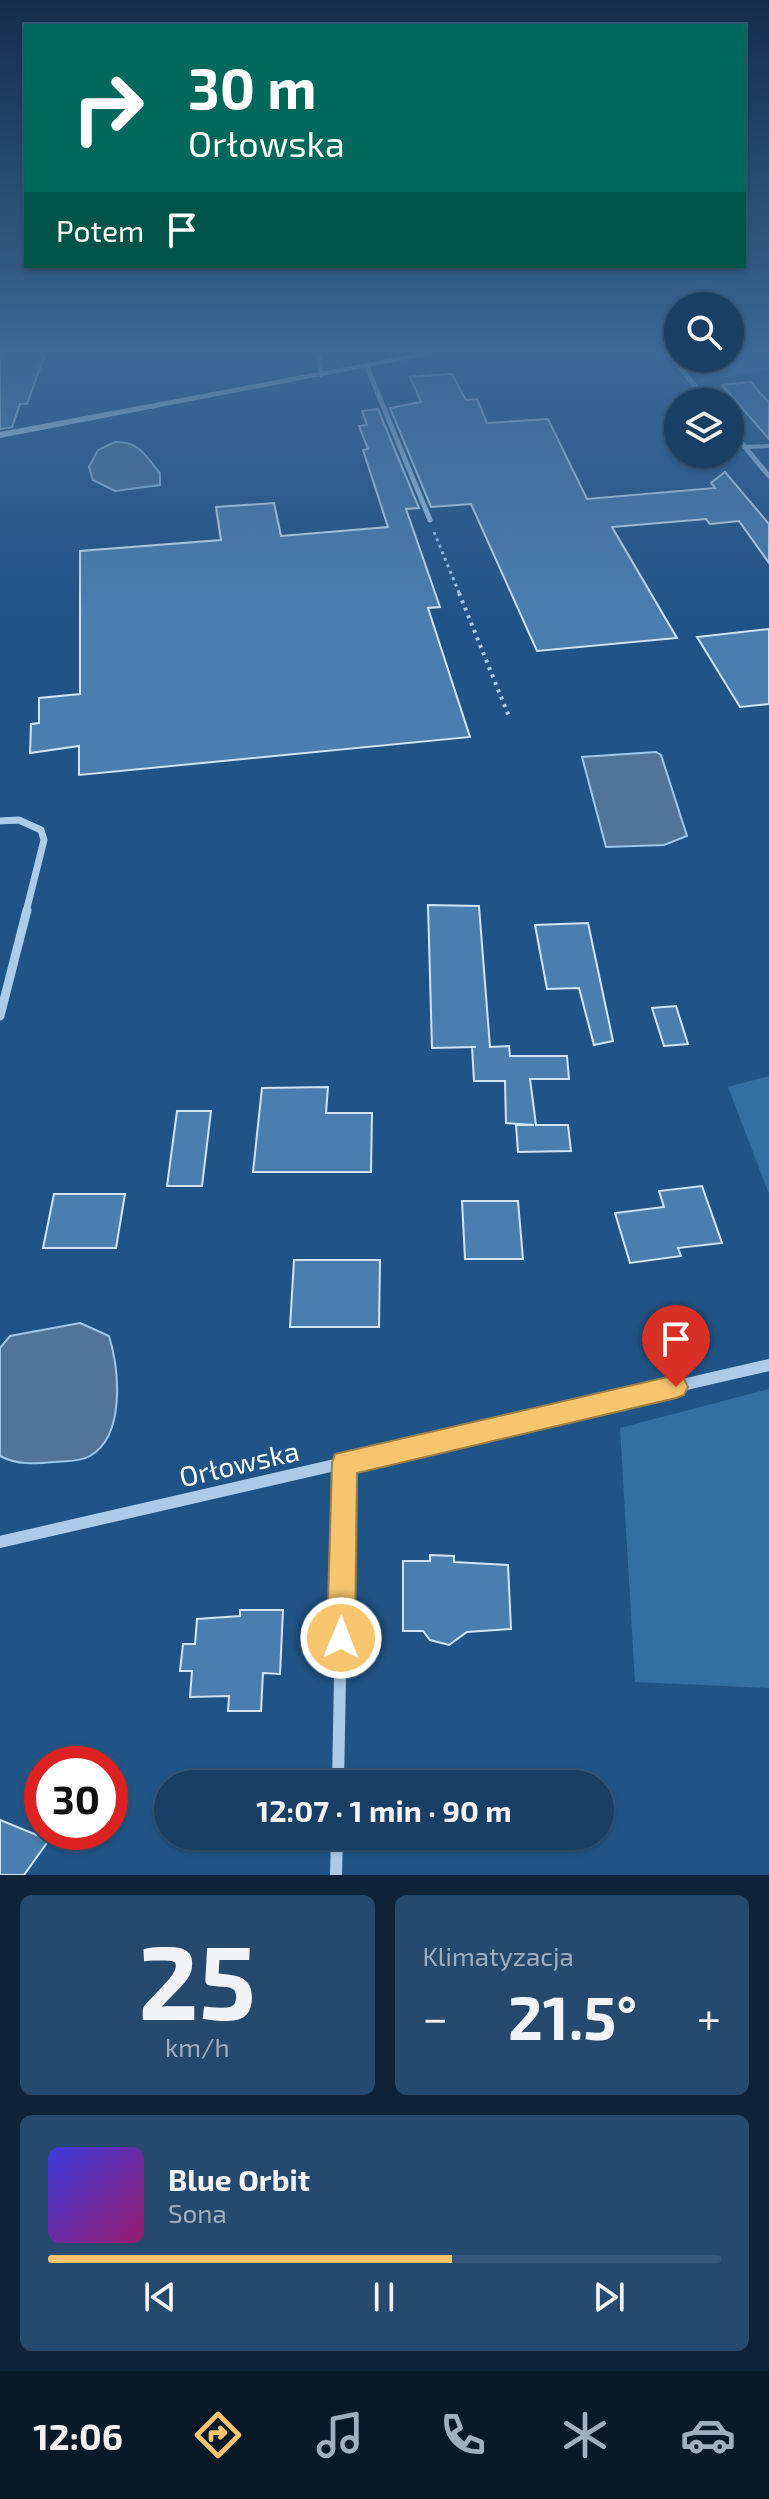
<!DOCTYPE html>
<html lang="pl">
<meta charset="utf-8">
<style>
:root{--surface:#193f64;--page:#264a6d;--text:#f1f3f6;--muted:#9fafbf;--line:#375878;--accent:#f6c56d}
body{margin:0;font-family:"Exo 2",sans-serif;background:var(--page);color:var(--text);height:100vh;display:flex;flex-direction:column;font-size:30px;white-space:nowrap}
*{box-sizing:border-box;margin:0}
p{font-size:26px;color:var(--muted)}
.icon{flex:none;width:44px;height:44px;fill:none;stroke:currentColor;stroke-width:2;stroke-linecap:round;stroke-linejoin:round}
.map{position:relative;height:1875px;overflow:hidden}
.drawer{display:flex;flex-direction:column;gap:20px;padding:20px;background:#0e2337;flex:1}
.drawer>*{flex:none}
.top-card{position:absolute;left:24px;top:24px;width:722px;height:244px;border-radius:0px;box-shadow:0 2px 6px #0004,0 0 0 2px var(--line);background:#00695c;color:#fff;overflow:hidden}
.controls{position:absolute;left:664px;top:292px;display:grid;gap:16px}
.controls a{display:grid;place-items:center;width:80px;height:80px;border-radius:50%;background:var(--surface);box-shadow:0 2px 6px #0004,0 0 0 2px var(--line);font-size:40px}
.speed{position:absolute;left:24px;top:1746px;display:flex;gap:16px;font-size:40px;font-weight:700;text-align:center}
.speed>*{display:grid;place-content:center;width:104px;height:104px;border-radius:50%;background:var(--surface);box-shadow:0 2px 6px #0004,0 0 0 2px var(--line);line-height:1}
.speed .limit{border:12px solid #d22;background:#fff;color:#111}
.pin{position:absolute;display:grid;place-items:center;width:68px;height:68px;color:#fff;margin:-82px -34px;border-radius:50% 50% 50% 0;rotate:-45deg;box-shadow:0 0 8px #0007}
.pin .icon{rotate:45deg}
.me{position:absolute;width:88px;margin:-44px;rotate:1deg;stroke-linejoin:round;filter:drop-shadow(0 0 6px #0008)}
.turn{display:flex;align-items:center;gap:28px;height:168px;padding:0 32px;font-size:36px}
.turn .icon{width:104px;height:104px;stroke-width:2.5}
.turn b{display:block;font-size:56px;line-height:68px}
.then{display:flex;align-items:center;height:76px;padding:0 32px;background:#0003;gap:16px;font-size:30px}
.big{font-size:60px;font-weight:700;line-height:1.1}
.drawer .widget{flex:1;display:flex;flex-direction:column;justify-content:center;gap:12px;min-width:0;padding:0 28px;border-radius:12px;background:var(--page)}
.drawer .dial{align-items:center;gap:0}
.dial b{font-size:104px;line-height:1}
.song{display:flex;align-items:center;gap:24px}
.cover{width:96px;height:96px;border-radius:12px;background:linear-gradient(135deg,hsl(240 70% 55%),hsl(320 70% 35%))}
.played{height:8px;border-radius:4px;background:linear-gradient(90deg,var(--accent) 60%,var(--line) 60%)}
.keys{display:flex;justify-content:space-around;direction:ltr}
.heat{display:flex;justify-content:space-between;align-items:center;font-size:44px;direction:ltr}
.drawer .tiles{flex:1;display:grid;gap:20px;grid-template-columns:1fr 1fr}
.widget:last-child{grid-column:span 2}
.trip{position:absolute;left:154px;top:1770px;width:460px;height:80px;border-radius:40px;background:var(--surface);box-shadow:0 2px 6px #0004,0 0 0 2px var(--line);font-weight:700;line-height:80px;text-align:center}
.menu{display:flex;height:128px;justify-content:space-around;align-items:center;background:#0a1928;color:var(--muted)}
.menu .icon{width:56px;height:56px}
.menu .selected{color:var(--accent)}
.menu b{font-size:36px;color:var(--text)}
.map>svg:first-child{display:block}
.green{fill:#356ea3}
.water{fill:#517498;stroke:#9fc7eb;stroke-width:2}
.building{fill:#4a7eae;stroke:#cfe4f7;stroke-width:2}
.lines{fill:none;stroke-linecap:round;stroke-linejoin:round}
.path-far1{stroke:#abcbe9;stroke-width:3;stroke-dasharray:3 4;stroke-linecap:butt}
.path{stroke:#abcbe9;stroke-width:4;stroke-dasharray:3 5;stroke-linecap:butt}
.lane{stroke:#abcbe9;stroke-width:4}
.street-far3{stroke:#abcbe9;stroke-width:5}
.street-far2{stroke:#abcbe9;stroke-width:7}
.street-far1{stroke:#abcbe9;stroke-width:9}
.street{stroke:#abcbe9;stroke-width:12}
.secondary{fill:#d6e7f7;fill-rule:evenodd}
.route{fill:#f6c56d;stroke:#a08047;stroke-width:2}
.labels{text-anchor:middle;dominant-baseline:central;stroke-width:8;stroke-linejoin:round;paint-order:stroke}
.near-street-label{font-size:28px;fill:#fff;stroke:#215486}
</style>
<div class="map">
<svg width="769" height="1875" viewBox="0 0 769 1875">
<rect width="100%" height="100%" fill="#215486"/>
<g class="green">
<polygon points="730,354 769,354 769,369 702,382 683,358 730,358"/>
<polygon points="769,1076 769,1194 728,1087"/>
<polygon points="769,1389 769,1688 635,1682 620,1428"/>
</g>
<g class="water">
<path d="M 115,442 C 141,441 147,459 160,473 L 160,485 L 115,491 L 93,480 L 89,467 L 98,450 Z"/>
<polygon points="656,752 661,755 687,836 664,845 606,847 582,757"/>
<path d="M 80,1323 L 109,1336 C 119,1369 126,1435 90,1456 C 80,1462 65,1461 54,1462 C 35,1464 17,1465 0,1456 L 0,1348 L 10,1336 Z"/>
</g>
<g class="building">
<polygon points="0,354 45,354 27,404 20,404 12,427 0,429"/>
<polygon points="452,374 466,400 477,399 487,423 548,419 587,499 715,488 711,483 725,472 769,524 769,563 739,521 710,524 706,519 612,527 677,638 537,651 471,504 431,507 390,408 421,402 410,377"/>
<polygon points="751,382 769,403 769,439 722,385"/>
<polygon points="378,409 419,508 406,509 440,607 428,608 470,737 79,775 79,746 30,753 31,724 39,723 39,698 80,694 80,551 221,540 216,507 274,503 281,536 388,527 363,450 368,449 359,426 367,425 362,411"/>
<polygon points="769,629 769,704 740,707 697,637"/>
<polygon points="428,905 479,906 490,1047 509,1046 510,1056 567,1056 569,1079 530,1079 536,1125 568,1125 571,1151 518,1152 516,1125 534,1125 506,1123 505,1081 474,1081 472,1047 476,1047 432,1048"/>
<polygon points="588,923 613,1041 594,1045 579,988 547,989 535,925"/>
<polygon points="676,1006 688,1044 664,1046 652,1008"/>
<polygon points="328,1087 326,1113 372,1113 371,1172 253,1172 262,1088"/>
<polygon points="177,1111 211,1111 202,1186 167,1186"/>
<polygon points="702,1186 722,1243 678,1248 681,1256 630,1263 615,1213 664,1207 659,1191"/>
<polygon points="54,1194 125,1194 116,1248 43,1248"/>
<polygon points="462,1201 518,1201 523,1259 465,1259"/>
<polygon points="294,1260 380,1260 379,1327 290,1327"/>
<polygon points="430,1555 454,1556 454,1562 508,1565 511,1629 467,1632 449,1645 430,1640 423,1631 403,1631 403,1561 430,1561"/>
<polygon points="240,1610 283,1610 280,1674 263,1673 261,1711 228,1711 229,1696 190,1697 192,1671 180,1671 183,1644 195,1644 197,1619 240,1616"/>
<polygon points="0,1820 49,1840 24,1875 0,1875"/>
</g>
<g class="lines">
<polyline class="path-far1" points="434,532 460,595"/>
<polyline class="path" points="459,593 510,719"/>
<polyline class="lane" points="745,447 769,446"/>
<g class="street-far3">
<polyline points="319,354 321,375"/>
<polyline points="669,354 708,402"/>
<polyline points="367,367 430,520"/>
<polyline points="730,429 769,476"/>
</g>
<polyline class="street-far2" points="0,821 19,820 41,830 44,840 26,912"/>
<polyline class="street-far1" points="0,1016 27,910"/>
<g class="street">
<polyline points="0,1542 769,1365"/>
<polyline points="338,1784 344,1463"/>
<polyline points="336,1875 337,1836"/>
</g>
<polygon class="secondary" points="415,354 435,354 0,438 0,432"/>
</g>
<linearGradient id="sky" x2="0" y2="1"><stop stop-color="#122e4a"/><stop offset="0.57" stop-color="#3d6795"/><stop offset="1" stop-color="#3d6795" stop-opacity="0"/></linearGradient>
<rect width="769" height="617" fill="url(#sky)"/>
<polygon class="route" points="676,1375 684,1379 688,1387 684,1395 676,1398 357,1473 355,1638 351,1648 341,1652 331,1648 327,1638 332,1463 335,1454"/>
<g class="labels">
<g class="near-street-label">
<text transform="translate(239 1463) rotate(-13)">Orłowska</text>
</g>
</g>
</svg>
<div class="controls">
<a><svg class="icon" aria-label="search" viewBox="0 0 24 24"><circle cx="10" cy="10" r="6"/><path d="M15 15l6 6"/></svg></a>
<a><svg class="icon" aria-label="layers" viewBox="0 0 24 24"><path d="M12 4l9 5-9 5-9-5zM3 14l9 5 9-5"/></svg></a>
</div>
<div class="speed"><div class="limit">30</div></div>
<div class="pin" style="left:676px;top:1387px;background:#d93025"><svg class="icon" aria-label="arrive" viewBox="0 0 24 24"><path d="M6 21V4h12l-3 4 3 4H6"/></svg></div>
<svg class="me" style="left:341px;top:1638px" viewBox="-20 -20 40 40"><circle r="17" fill="#f6c56d" stroke="#fff" stroke-width="3"/><path d="M0-11L8 9 0 5-8 9z" fill="#fff"/></svg>
<div class="trip">12:07 · 1 min · 90 m</div>
<div class="top-card">
<div class="turn"><svg class="icon" aria-label="right" viewBox="0 0 24 24"><path d="M7 20v-9h11M14 6l5 5-5 5"/></svg><div><b>30 m</b>Orłowska</div></div>
<div class="then">Potem<svg class="icon" aria-label="arrive" viewBox="0 0 24 24"><path d="M6 21V4h12l-3 4 3 4H6"/></svg></div>
</div>
</div>
<section class="drawer">
<div class="tiles">
<div class="widget dial"><b>25</b><p>km/h</p></div>
<div class="widget"><p>Klimatyzacja</p>
<div class="heat"><a>−</a><b class="big">21.5°</b><a>+</a></div>
</div>
<div class="widget">
<div class="song"><i class="cover"></i><div><b>Blue Orbit</b><p>Sona</p></div></div>
<div class="played"></div>
<div class="keys"><svg class="icon" aria-label="previous" viewBox="0 0 24 24"><path d="M18 5L8 12l10 7zM5 5v14"/></svg><svg class="icon" aria-label="pause" viewBox="0 0 24 24"><path d="M8 5v14M16 5v14"/></svg><svg class="icon" aria-label="next" viewBox="0 0 24 24"><path d="M6 5l10 7-10 7zM19 5v14"/></svg></div>
</div>
</div>
</section>
<nav class="menu">
<b>12:06</b>
<svg class="icon selected" aria-label="directions" viewBox="0 0 24 24"><path d="M12 3l9 9-9 9-9-9zM9 14v-3h6M13 9l2 2-2 2"/></svg>
<svg class="icon" aria-label="music" viewBox="0 0 24 24"><path d="M9 18V5l10-2v13"/><circle cx="6" cy="18" r="3"/><circle cx="16" cy="16" r="3"/></svg>
<svg class="icon" aria-label="phone" viewBox="0 0 24 24"><path d="M5 4h4l2 5-3 2q2 4 5 5l2-3 5 2v4C11 20 4 13 5 4z"/></svg>
<svg class="icon" aria-label="climate" viewBox="0 0 24 24"><path d="M12 3v18M4 7l16 10M4 17L20 7"/></svg>
<svg class="icon" aria-label="car" viewBox="0 0 24 24"><path d="M5 17H2v-5l4-1 3-4h7l3 4 3 1v5h-3M9 17h6M6 11h13"/><circle cx="7" cy="17" r="2"/><circle cx="17" cy="17" r="2"/></svg>
</nav>
